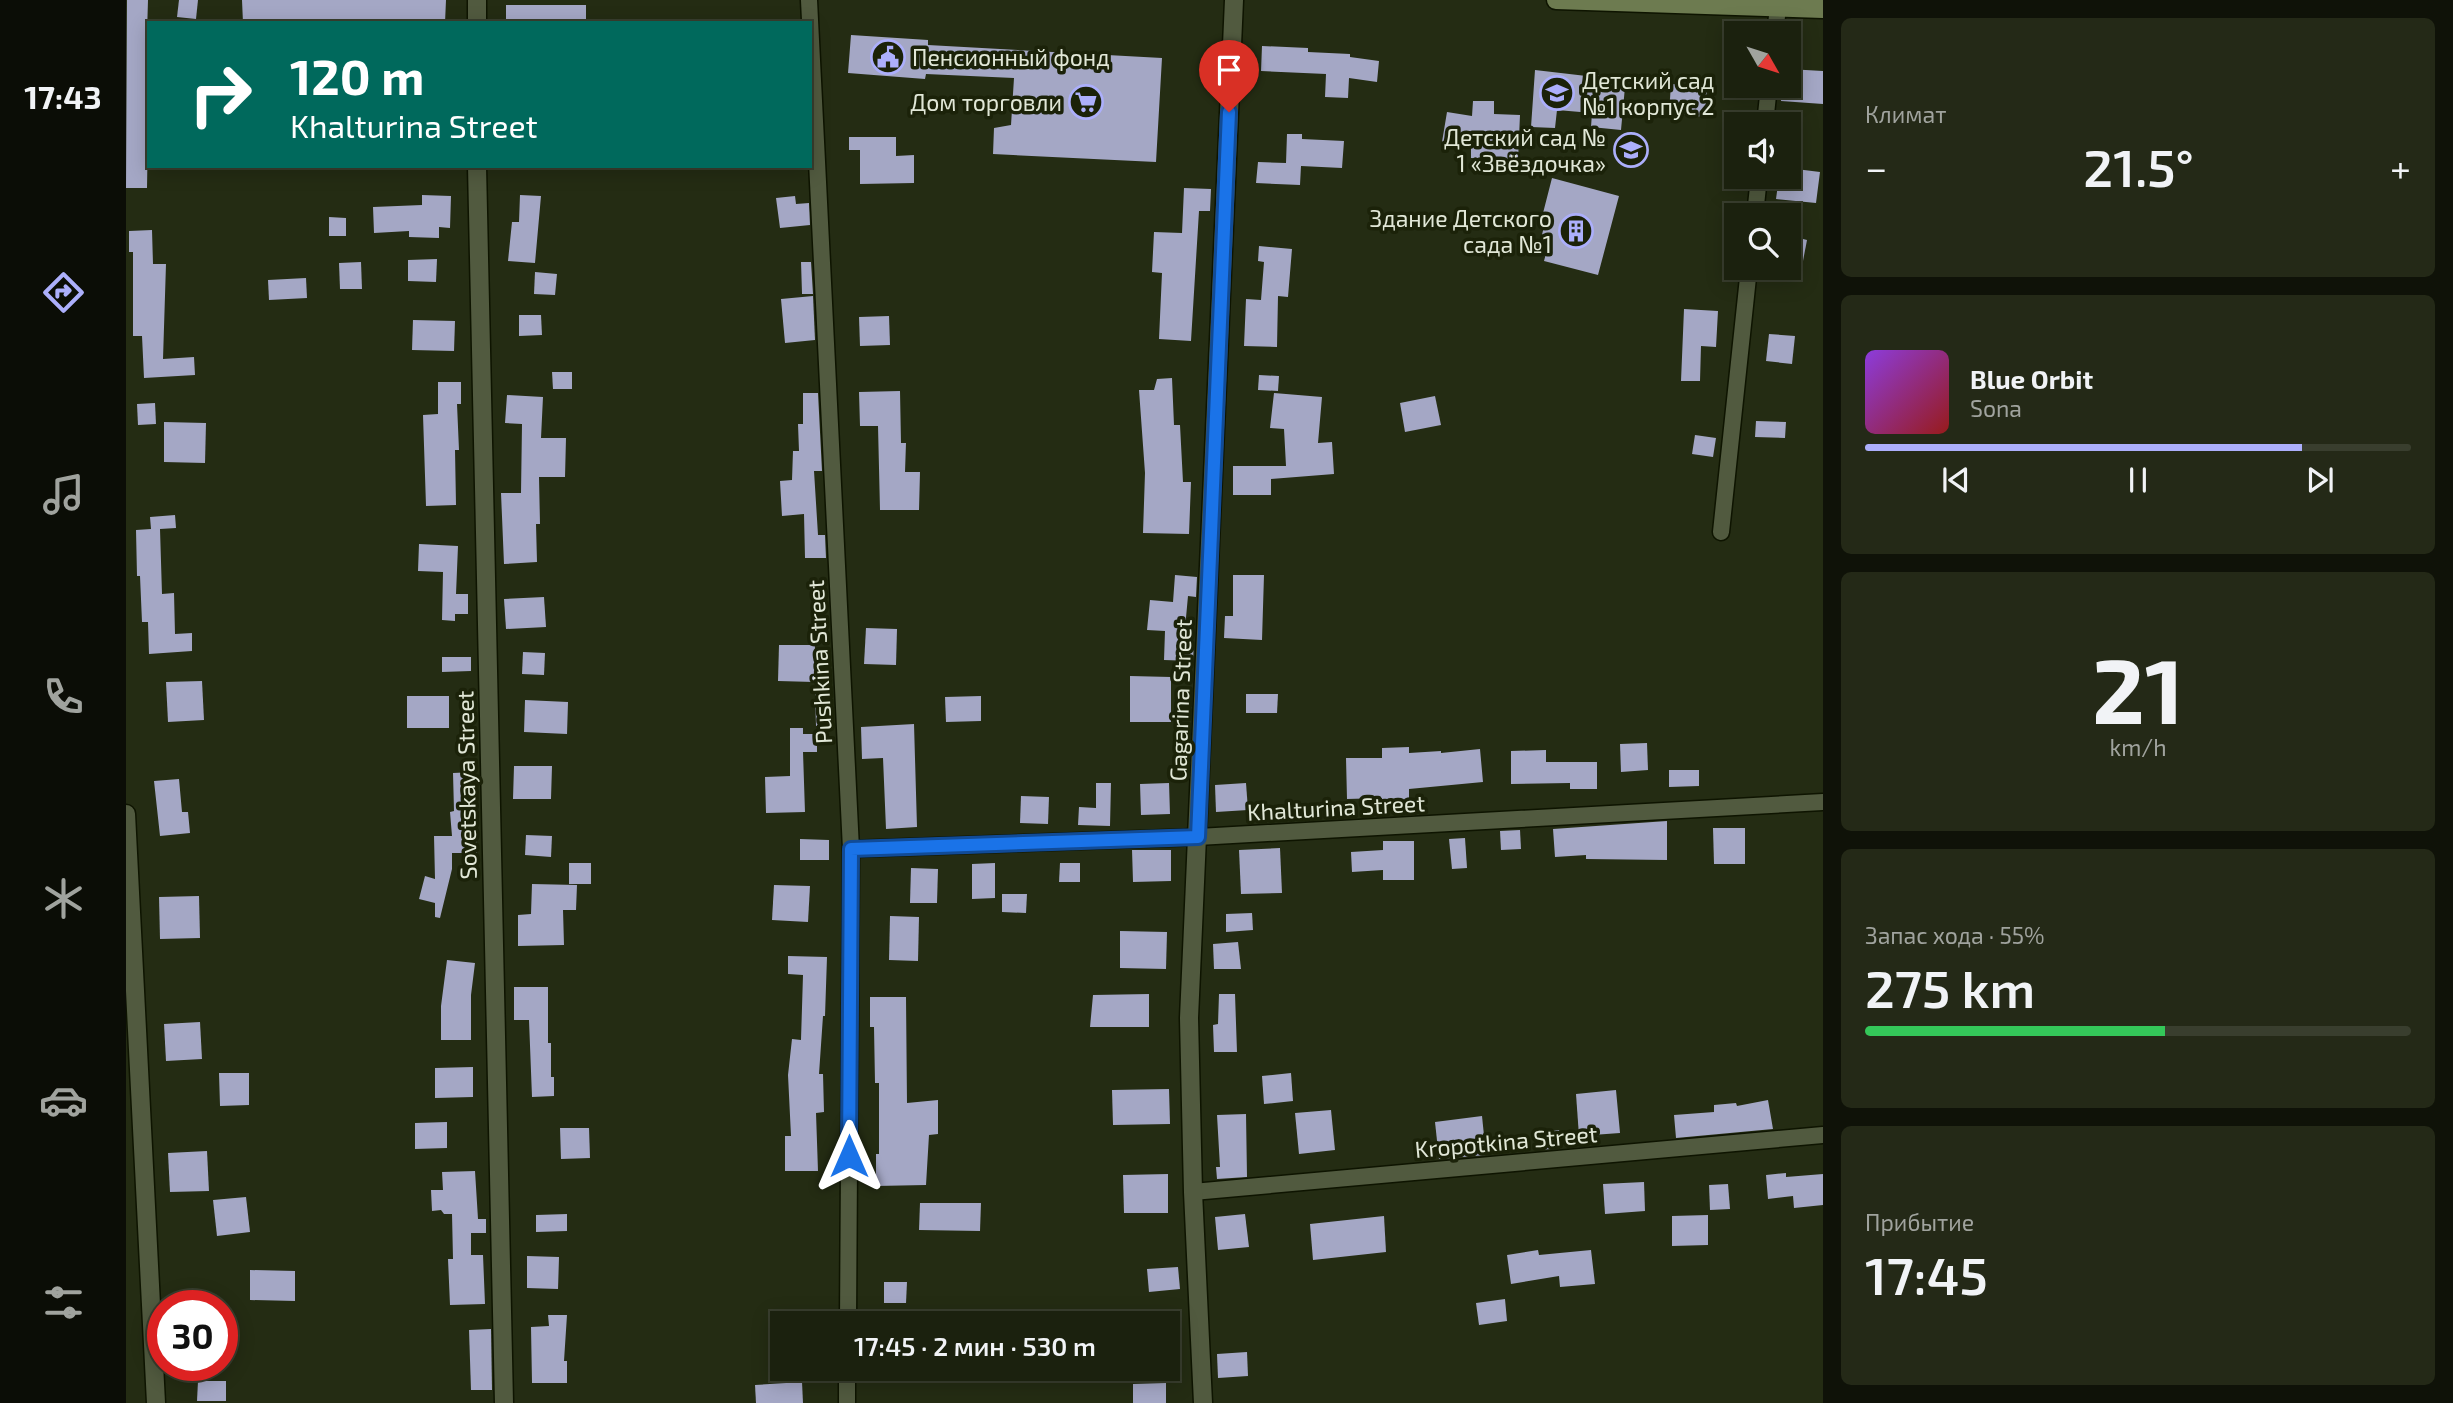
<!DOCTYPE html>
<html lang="ru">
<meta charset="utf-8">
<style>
:root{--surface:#1b210e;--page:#242917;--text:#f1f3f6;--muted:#a0a39e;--line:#393e2e;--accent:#acaffb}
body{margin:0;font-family:"Exo 2",sans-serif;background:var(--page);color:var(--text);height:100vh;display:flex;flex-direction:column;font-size:26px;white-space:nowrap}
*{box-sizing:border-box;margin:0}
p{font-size:23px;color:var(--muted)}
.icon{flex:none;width:38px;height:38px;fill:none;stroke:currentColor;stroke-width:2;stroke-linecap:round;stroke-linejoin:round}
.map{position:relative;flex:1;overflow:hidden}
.drawer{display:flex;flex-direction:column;gap:18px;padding:18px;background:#0f1208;width:630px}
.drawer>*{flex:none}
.guide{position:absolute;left:21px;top:21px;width:665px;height:147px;border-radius:0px;box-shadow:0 4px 18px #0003,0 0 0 2px var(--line);background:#00695c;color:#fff;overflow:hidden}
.needle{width:46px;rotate:129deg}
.fabs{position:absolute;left:1598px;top:21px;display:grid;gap:14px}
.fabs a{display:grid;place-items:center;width:77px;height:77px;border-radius:0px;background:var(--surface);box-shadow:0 4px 18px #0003,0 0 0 2px var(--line);font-size:35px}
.speed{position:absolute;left:21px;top:1290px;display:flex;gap:14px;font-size:35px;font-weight:700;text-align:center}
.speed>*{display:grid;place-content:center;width:91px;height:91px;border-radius:50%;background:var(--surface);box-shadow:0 4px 18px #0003,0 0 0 2px var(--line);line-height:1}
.speed .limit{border:10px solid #d22;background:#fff;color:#111}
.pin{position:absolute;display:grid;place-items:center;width:60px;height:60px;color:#fff;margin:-72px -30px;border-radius:50% 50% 50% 0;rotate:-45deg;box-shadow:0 0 7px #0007}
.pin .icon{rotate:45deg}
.me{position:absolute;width:77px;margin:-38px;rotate:0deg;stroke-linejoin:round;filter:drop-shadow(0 0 5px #0008)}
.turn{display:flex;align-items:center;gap:24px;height:147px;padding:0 28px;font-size:32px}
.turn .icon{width:91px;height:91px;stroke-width:2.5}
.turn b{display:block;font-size:49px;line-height:60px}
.big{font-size:52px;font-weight:600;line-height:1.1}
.drawer .card{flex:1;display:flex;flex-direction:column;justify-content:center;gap:10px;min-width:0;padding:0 24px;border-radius:10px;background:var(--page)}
.drawer .dial{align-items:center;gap:0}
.dial b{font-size:91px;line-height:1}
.song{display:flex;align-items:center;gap:21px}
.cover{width:84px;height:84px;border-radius:10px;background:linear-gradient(135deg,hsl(270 70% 55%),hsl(0 70% 35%))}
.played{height:7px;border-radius:4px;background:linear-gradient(90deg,var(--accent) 80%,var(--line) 80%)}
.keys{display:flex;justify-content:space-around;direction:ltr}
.heat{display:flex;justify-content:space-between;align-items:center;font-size:38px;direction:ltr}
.charge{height:10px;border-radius:5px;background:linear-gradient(90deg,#34c759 55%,var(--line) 0)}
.trip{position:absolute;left:644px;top:1311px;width:410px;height:70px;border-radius:0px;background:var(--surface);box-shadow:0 4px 18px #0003,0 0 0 2px var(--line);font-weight:600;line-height:70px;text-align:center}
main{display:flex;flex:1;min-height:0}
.tab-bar{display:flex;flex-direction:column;width:126px;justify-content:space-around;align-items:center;background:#0b0d06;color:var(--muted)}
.tab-bar .icon{width:49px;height:49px}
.tab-bar .on{color:var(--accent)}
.tab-bar b{font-size:32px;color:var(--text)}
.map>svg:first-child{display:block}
.building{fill:#a4a7c5}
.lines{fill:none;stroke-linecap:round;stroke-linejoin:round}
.minor-casing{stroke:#0e1400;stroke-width:19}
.tertiary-casing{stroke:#0e1400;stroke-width:21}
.secondary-casing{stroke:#0e1400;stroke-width:21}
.minor{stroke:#515a3f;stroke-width:16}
.tertiary{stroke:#515a3f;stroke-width:18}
.secondary{stroke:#6d7b50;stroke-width:18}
.route-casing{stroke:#114b97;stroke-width:18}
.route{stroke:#1a73e8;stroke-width:12}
.labels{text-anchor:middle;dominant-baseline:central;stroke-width:7;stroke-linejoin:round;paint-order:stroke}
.poi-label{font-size:23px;fill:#e1e7d7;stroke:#1b2209;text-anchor:end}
.street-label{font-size:23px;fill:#e1e7d7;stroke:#1b2209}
</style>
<main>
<nav class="tab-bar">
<b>17:43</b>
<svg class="icon on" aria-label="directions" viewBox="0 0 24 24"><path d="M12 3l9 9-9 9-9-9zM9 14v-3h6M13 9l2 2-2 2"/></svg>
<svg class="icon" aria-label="music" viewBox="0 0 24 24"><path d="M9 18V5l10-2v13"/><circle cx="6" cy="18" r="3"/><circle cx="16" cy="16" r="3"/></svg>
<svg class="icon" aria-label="phone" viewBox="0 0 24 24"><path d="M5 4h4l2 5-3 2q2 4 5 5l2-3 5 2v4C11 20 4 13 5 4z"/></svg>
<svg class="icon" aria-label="climate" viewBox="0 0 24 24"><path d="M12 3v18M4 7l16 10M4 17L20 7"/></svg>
<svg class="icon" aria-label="car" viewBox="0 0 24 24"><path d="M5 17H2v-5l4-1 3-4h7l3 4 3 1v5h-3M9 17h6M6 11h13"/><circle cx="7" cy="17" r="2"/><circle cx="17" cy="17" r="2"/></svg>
<svg class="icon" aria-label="filters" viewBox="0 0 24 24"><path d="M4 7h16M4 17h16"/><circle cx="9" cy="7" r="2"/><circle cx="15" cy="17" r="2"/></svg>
</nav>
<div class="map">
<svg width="1697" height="1403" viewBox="0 0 1697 1403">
<rect width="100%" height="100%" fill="#242c13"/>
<g class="building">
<polygon points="1,0 22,0 20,68 23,68 21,188 0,188"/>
<polygon points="53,0 72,0 70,19 51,17"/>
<polygon points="116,0 320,0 319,23 177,20 177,23 117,23"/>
<rect x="380" y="5" width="80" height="18"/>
<polygon points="725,35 802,40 802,45 1036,58 1030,162 867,154 868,128 885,125 888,78 800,74 799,79 722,73"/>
<polygon points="1136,46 1182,48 1182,52 1224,54 1224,57 1253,61 1251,82 1223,78 1222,98 1199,97 1200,74 1135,71"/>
<polygon points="1662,69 1697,71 1697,104 1655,101 1656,86 1662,86"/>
<polygon points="1409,70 1469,77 1470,75 1500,76 1495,130 1465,127 1466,113 1431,110 1429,128 1405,127"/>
<polygon points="1545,84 1581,86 1579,117 1543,113"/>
<polygon points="1347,101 1368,101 1368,114 1394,115 1392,160 1345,158 1345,147 1316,142 1321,112 1346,116"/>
<polygon points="1161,134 1176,134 1176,139 1218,141 1216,168 1175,166 1174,185 1130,183 1132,162 1160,163"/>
<polygon points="723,137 770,137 770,156 788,155 788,183 734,184 734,150 723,150"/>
<polygon points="1662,168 1694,172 1690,203 1650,199 1653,177 1662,177"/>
<polygon points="1426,178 1493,196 1472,275 1418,261 1422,246 1414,243 1420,218 1416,217"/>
<polygon points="1058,188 1085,189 1084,211 1073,211 1065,341 1033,339 1036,273 1026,272 1028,232 1056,233"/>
<polygon points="296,195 325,196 324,228 313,227 313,238 283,237 283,231 248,233 247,207 296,205"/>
<polygon points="394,195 415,196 409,263 382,261 386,222 393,222"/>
<polygon points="669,196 670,204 683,203 684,225 654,228 650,198"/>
<polygon points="203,217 220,218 220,236 203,236"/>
<polygon points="26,230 27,264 40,264 37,359 68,357 69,375 18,378 16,336 7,336 7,252 3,252 3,231"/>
<polygon points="1662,235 1681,240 1677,261 1662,258"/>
<polygon points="1133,246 1166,249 1162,297 1152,296 1151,347 1118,346 1120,299 1135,300 1138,262 1132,261"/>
<polygon points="311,259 310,282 282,281 282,260"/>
<polygon points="235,262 236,289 214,289 213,263"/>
<polygon points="675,262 685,262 687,294 676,294"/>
<polygon points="409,272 431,274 429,295 408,294"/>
<polygon points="180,278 181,298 143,300 142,280"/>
<polygon points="687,296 689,340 659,343 655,299"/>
<polygon points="1558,309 1592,311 1590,347 1575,346 1574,381 1555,381"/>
<polygon points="393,315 415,315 416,335 393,336"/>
<polygon points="763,316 764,345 734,346 733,317"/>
<polygon points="287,320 329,321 328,351 286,350"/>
<polygon points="1643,334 1669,336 1666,364 1640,361"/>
<polygon points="426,372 446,372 446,389 427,389"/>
<polygon points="1133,375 1153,376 1152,391 1132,390"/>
<polygon points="1046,378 1048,425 1054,425 1057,482 1065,482 1063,534 1017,533 1019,473 1013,390 1028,390 1031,379"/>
<polygon points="312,382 335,382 335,404 331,404 333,450 329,450 330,505 300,506 297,415 312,414"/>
<polygon points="774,391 775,443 780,443 779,472 794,472 793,510 754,510 752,426 734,426 733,392"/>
<polygon points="677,393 692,393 696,471 688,471 692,535 699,535 700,558 679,558 678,514 656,516 654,481 666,480 667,451 673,451 672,424 677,424"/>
<polygon points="1148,393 1196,397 1192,443 1206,442 1208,474 1145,479 1145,495 1107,495 1107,466 1160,466 1158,429 1144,428"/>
<polygon points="381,395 417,397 415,438 440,438 439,477 413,477 414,524 410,524 411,562 378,564 375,493 395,493 396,424 379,423"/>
<polygon points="1309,396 1315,425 1279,432 1274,403"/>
<polygon points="29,403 30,424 12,425 11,404"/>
<polygon points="1630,421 1660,422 1659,438 1629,437"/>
<polygon points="38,422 80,423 79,463 38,462"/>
<polygon points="1569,435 1590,438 1587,457 1566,454"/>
<polygon points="49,515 50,528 34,529 36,594 48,593 49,634 66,633 66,651 23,654 22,622 16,622 14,576 11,576 10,530 25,529 24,517"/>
<polygon points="293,544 332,546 330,594 342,594 342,614 329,614 329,621 316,620 317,572 292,571"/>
<polygon points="1049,575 1071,577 1070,597 1062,596 1058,639 1068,640 1067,661 1038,660 1039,631 1021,630 1024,600 1047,602"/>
<polygon points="1107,575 1138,575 1136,640 1098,638 1099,616 1107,616"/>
<polygon points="418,597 420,627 380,629 378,599"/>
<polygon points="740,628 771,629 770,665 738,664"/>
<polygon points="653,645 689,645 688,682 652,681"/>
<polygon points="397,652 419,653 418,675 396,674"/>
<polygon points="316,657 345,657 345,671 316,672"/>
<polygon points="1004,676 1045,677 1045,722 1004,722"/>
<polygon points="76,681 78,720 42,722 40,682"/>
<polygon points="705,693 706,725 690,726 689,694"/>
<polygon points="1120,694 1152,694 1151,713 1120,713"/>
<rect x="281" y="696" width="42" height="32"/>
<polygon points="855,696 855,721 820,722 819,697"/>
<polygon points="399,700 442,702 441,734 398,732"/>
<polygon points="788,724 791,827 760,829 757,758 736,759 735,727"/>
<polygon points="664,728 677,728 677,734 691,734 691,752 677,752 679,812 640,813 639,777 664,776"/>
<polygon points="1521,743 1522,770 1495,772 1494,744"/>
<polygon points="1283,747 1283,753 1315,751 1315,753 1354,749 1357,782 1283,789 1283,802 1256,802 1256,798 1221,799 1220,758 1256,758 1256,748"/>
<polygon points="1420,750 1420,762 1471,762 1471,789 1444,789 1444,783 1385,784 1385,751"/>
<polygon points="388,766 426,766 425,799 387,799"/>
<polygon points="1543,770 1573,770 1573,786 1543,787"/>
<polygon points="348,772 347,786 351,853 326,853 326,869 314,918 309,917 309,903 293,899 299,876 309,879 308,836 326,836 324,812 328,811 327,773"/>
<polygon points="53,779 56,812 62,812 64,833 34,836 28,781"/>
<polygon points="970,783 985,783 984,826 952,825 953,807 970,808"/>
<polygon points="1043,783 1044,814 1015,815 1014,784"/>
<polygon points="1120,783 1122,810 1090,812 1089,785"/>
<polygon points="895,796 923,797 922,824 894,823"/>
<polygon points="1541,821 1541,860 1460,859 1460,855 1429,857 1427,829"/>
<polygon points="1587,828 1619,828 1619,864 1588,864"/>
<polygon points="1394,830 1395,849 1375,850 1374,831"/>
<polygon points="400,835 426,836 425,857 399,855"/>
<polygon points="1339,838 1341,868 1326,869 1323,839"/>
<polygon points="674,839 703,840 703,860 674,860"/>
<polygon points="1257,841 1288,841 1288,880 1257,880 1257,870 1226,872 1225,852 1257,850"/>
<polygon points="1154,848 1156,893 1115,894 1113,850"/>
<polygon points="1006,850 1045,850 1045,881 1007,882"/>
<rect x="443" y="863" width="22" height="21"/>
<polygon points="869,863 869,898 846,899 846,864"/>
<polygon points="934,863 954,863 954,882 933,882"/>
<polygon points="785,868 812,869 811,903 784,903"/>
<polygon points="406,884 451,885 450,910 437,910 438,945 392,946 392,915 405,914"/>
<polygon points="648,885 684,886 682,922 646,920"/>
<polygon points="876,894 901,894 900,913 876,912"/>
<polygon points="73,896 74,938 34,939 33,897"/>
<polygon points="1126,913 1127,930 1100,932 1100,914"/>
<polygon points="764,916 793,917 792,961 763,960"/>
<polygon points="994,931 1041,932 1040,969 994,968"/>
<polygon points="1112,942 1115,969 1088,969 1087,944"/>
<polygon points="662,956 701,957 699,1016 697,1016 693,1074 697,1074 698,1112 690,1113 692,1171 659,1171 659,1136 665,1136 662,1075 666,1039 675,1040 677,975 662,974"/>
<polygon points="321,960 349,963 345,995 345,1040 315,1040 315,1006"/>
<polygon points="388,987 422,987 422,1043 425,1043 425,1077 428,1077 428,1096 406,1097 403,1020 388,1020"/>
<polygon points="1023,994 1023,1027 964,1027 967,995"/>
<polygon points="1093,994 1109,994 1111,1052 1088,1052 1087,1025 1092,1024"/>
<polygon points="744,997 780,997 781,1103 812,1100 812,1134 803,1135 800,1185 750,1186 750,1154 753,1154 753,1083 749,1083 748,1027 744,1027"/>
<polygon points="74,1022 76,1059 40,1061 38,1024"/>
<polygon points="347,1067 347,1097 309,1098 309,1068"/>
<polygon points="93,1073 123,1073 123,1105 94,1106"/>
<polygon points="1165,1073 1167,1101 1138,1104 1136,1076"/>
<polygon points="1043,1089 1044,1124 987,1125 986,1090"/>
<polygon points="1490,1090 1494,1133 1453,1136 1450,1094"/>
<polygon points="1642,1100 1647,1129 1550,1138 1548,1115 1588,1112 1588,1105 1610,1103 1611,1106"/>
<polygon points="1205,1110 1209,1150 1173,1154 1169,1113"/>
<polygon points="1120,1114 1121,1177 1091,1179 1090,1167 1094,1167 1091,1115"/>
<polygon points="1356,1116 1360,1155 1313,1159 1309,1122"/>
<polygon points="321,1122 321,1148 289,1149 289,1123"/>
<polygon points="434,1128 463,1128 464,1158 435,1159"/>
<polygon points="1433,1130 1436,1148 1413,1150 1410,1134"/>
<polygon points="81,1151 83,1191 44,1192 42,1153"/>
<polygon points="349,1171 352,1219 360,1219 360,1233 345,1233 345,1255 357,1255 359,1304 324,1305 322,1259 327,1259 326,1214 318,1214 315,1210 306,1211 305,1190 317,1190 316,1172"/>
<polygon points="1660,1173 1660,1177 1697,1174 1697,1205 1668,1208 1667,1196 1642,1199 1640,1175"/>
<polygon points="1042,1174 1042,1213 998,1213 997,1175"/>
<polygon points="1518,1182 1519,1211 1479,1214 1477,1184"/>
<polygon points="1602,1184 1604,1209 1584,1210 1583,1185"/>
<polygon points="120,1197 124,1232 91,1236 87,1200"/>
<polygon points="794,1203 855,1203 854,1231 793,1230"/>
<polygon points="441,1214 441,1231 410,1232 410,1215"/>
<polygon points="1119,1214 1123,1247 1092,1250 1089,1217"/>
<polygon points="1582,1215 1582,1245 1546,1246 1546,1216"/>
<polygon points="1258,1216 1260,1252 1187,1260 1184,1224"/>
<polygon points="1412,1250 1413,1255 1465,1250 1469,1284 1434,1287 1433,1276 1385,1284 1381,1255"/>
<polygon points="401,1256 433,1257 432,1289 401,1288"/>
<polygon points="1052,1267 1054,1289 1023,1292 1021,1269"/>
<polygon points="124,1270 169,1271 169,1301 124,1300"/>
<polygon points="758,1282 781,1282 780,1303 758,1303"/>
<polygon points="1379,1299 1381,1321 1353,1325 1350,1303"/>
<polygon points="422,1315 441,1315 438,1361 441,1361 441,1383 406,1383 405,1327 423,1326"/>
<polygon points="365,1329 366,1390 345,1390 343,1330"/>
<polygon points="1121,1352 1122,1376 1092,1378 1091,1354"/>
<polygon points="72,1381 100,1381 100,1401 71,1401"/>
<polygon points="676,1382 677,1403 630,1403 629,1385"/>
<polygon points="1040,1383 1040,1403 1007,1403 1007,1384"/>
</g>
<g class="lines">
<g class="minor-casing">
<g id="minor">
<polyline points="683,0 725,849 722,1323"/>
<polyline points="1649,33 1652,8"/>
<polyline points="1639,124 1643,86"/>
<polyline points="1629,215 1633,177"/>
<polyline points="1595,532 1623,268"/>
<polyline points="725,849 1072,837 1697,802"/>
<polyline points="1067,1192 1697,1135"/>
<polyline points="721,1403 721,1368"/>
</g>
</g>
<g class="tertiary-casing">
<g id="tertiary">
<polyline points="351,23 351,0"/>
<polyline points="351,166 378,1403"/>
<polyline points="0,814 30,1403"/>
<polyline points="1077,1403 1067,1192 1063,1018 1108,0"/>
</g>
</g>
<g class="secondary-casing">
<polyline id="secondary" points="1430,0 1697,9"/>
</g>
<use href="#minor" class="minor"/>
<use href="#tertiary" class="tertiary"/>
<use href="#secondary" class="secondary"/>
</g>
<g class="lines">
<g class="route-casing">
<polyline id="route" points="723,1156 725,849 1072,837 1103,112"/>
</g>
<use href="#route" class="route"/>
</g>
<defs>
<g id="civic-ring" transform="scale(1.75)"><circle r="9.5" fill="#1b2209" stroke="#acaffb" stroke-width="1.5"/><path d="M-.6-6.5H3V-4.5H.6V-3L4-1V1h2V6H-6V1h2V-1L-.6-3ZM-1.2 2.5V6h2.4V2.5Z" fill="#acaffb"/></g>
<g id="school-ring" transform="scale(1.75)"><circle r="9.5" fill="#1b2209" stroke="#acaffb" stroke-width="1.5"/><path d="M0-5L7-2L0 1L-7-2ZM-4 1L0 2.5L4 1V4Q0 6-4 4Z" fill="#acaffb"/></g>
<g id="supermarket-ring" transform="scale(1.75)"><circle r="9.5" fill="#1b2209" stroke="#acaffb" stroke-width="1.5"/><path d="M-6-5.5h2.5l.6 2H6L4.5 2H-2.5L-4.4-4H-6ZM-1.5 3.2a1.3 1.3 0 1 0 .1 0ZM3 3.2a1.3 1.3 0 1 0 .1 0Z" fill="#acaffb"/></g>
<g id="building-ring" transform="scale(1.75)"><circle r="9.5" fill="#1b2209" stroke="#acaffb" stroke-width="1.5"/><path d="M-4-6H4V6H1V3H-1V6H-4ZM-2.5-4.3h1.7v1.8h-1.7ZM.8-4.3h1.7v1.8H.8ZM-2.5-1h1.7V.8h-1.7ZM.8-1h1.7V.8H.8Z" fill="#acaffb"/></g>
</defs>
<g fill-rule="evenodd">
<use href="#civic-ring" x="762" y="57"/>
<use href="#school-ring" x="1431" y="93"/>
<use href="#supermarket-ring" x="960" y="102"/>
<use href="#school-ring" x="1505" y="150"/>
<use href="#building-ring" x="1450" y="231"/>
</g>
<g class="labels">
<g class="poi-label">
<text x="786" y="57" text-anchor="start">Пенсионный фонд</text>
<text x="1456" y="80" text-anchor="start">Детский сад<tspan x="1456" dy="26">№1 корпус 2</tspan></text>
<text x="936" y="102">Дом торговли</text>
<text x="1480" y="137">Детский сад №<tspan x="1480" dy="26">1 «Звёздочка»</tspan></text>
<text x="1426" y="218">Здание Детского<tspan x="1426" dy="26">сада №1</tspan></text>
</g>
<g class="street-label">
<text transform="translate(693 662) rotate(-93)">Pushkina Street</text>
<text transform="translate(1054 700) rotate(-88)">Gagarina Street</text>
<text transform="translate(340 785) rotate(-91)">Sovetskaya Street</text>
<text transform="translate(1210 807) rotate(-3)">Khalturina Street</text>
<text transform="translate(1380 1141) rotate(-5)">Kropotkina Street</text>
</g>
</g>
</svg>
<div class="fabs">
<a><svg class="needle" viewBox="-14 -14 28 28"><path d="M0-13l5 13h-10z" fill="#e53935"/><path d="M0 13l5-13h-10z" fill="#a0a39e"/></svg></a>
<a><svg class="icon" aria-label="sound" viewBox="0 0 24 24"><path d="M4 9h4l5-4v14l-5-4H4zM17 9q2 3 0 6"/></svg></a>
<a><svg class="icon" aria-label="search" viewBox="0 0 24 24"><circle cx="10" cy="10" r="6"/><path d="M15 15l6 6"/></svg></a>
</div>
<div class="speed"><div class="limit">30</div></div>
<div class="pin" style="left:1103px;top:112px;background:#d93025"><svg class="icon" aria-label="arrive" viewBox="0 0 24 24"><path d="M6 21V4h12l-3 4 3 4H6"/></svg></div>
<svg class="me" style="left:723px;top:1156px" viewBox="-20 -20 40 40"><path d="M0-17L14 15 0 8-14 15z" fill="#1a73e8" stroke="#fff" stroke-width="4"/></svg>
<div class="trip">17:45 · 2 мин · 530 m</div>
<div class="guide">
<div class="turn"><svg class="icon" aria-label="right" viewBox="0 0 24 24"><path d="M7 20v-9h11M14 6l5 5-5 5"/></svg><div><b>120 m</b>Khalturina Street</div></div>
</div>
</div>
<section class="drawer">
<div class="card"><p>Климат</p>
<div class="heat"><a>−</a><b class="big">21.5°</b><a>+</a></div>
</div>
<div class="card">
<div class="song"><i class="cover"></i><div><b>Blue Orbit</b><p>Sona</p></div></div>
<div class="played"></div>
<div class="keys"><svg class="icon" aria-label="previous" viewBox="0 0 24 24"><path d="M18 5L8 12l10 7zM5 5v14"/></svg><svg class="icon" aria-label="pause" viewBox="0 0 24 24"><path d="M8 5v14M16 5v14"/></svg><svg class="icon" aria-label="next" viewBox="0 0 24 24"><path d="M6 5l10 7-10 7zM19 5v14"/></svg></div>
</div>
<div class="card dial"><b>21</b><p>km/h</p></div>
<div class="card"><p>Запас хода · 55%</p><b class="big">275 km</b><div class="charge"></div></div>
<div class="card"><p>Прибытие</p><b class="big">17:45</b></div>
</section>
</main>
